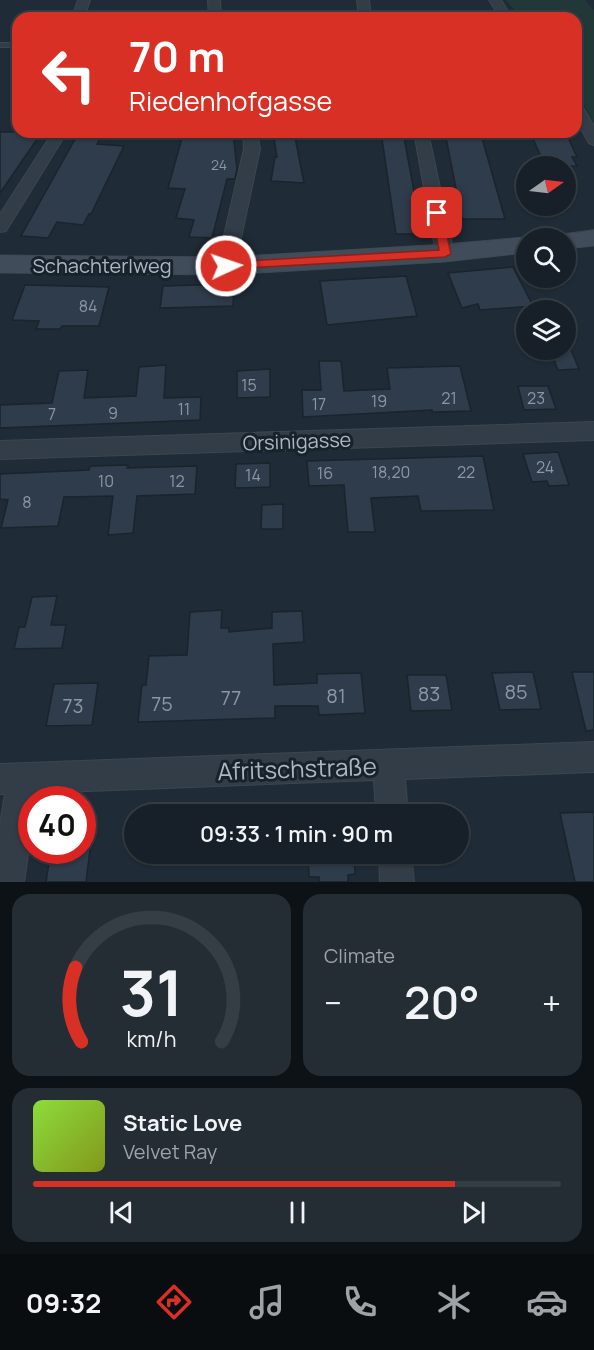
<!DOCTYPE html>
<meta charset="utf-8">
<style>
:root{--surface:#172028;--page:#242d34;--text:#f1f3f6;--muted:#9ea3a8;--line:#363e45;--accent:#d93025}
body{margin:0;font-family:Manrope,sans-serif;background:var(--page);color:var(--text);height:100vh;display:flex;flex-direction:column;font-size:22px;white-space:nowrap}
*{box-sizing:border-box;margin:0}
p{font-size:20px;color:var(--muted)}
.icon{flex:none;width:33px;height:33px;fill:none;stroke:currentColor;stroke-width:2;stroke-linecap:round;stroke-linejoin:round}
.map{position:relative;height:882px;overflow:hidden}
.side{display:flex;flex-direction:column;gap:12px;padding:12px;background:#0d1216;flex:1}
.side>*{flex:none}
.banner{position:absolute;left:12px;top:12px;width:570px;height:126px;border-radius:18px;box-shadow:0 2px 4px #0004,0 0 0 2px var(--line);background:#d93025;color:#fff;overflow:hidden}
.needle{width:39px;rotate:76deg}
.buttons{position:absolute;left:516px;top:156px;display:grid;gap:12px}
.buttons a{display:grid;place-items:center;width:60px;height:60px;border-radius:50%;background:var(--surface);box-shadow:0 2px 4px #0004,0 0 0 2px var(--line);font-size:30px}
.speed{position:absolute;left:18px;top:786px;display:flex;gap:12px;font-size:30px;font-weight:700;text-align:center}
.speed>*{display:grid;place-content:center;width:78px;height:78px;border-radius:50%;background:var(--surface);box-shadow:0 2px 4px #0004,0 0 0 2px var(--line);line-height:1}
.speed .limit{border:9px solid #d22;background:#fff;color:#111}
.pin{position:absolute;display:grid;place-items:center;width:51px;height:51px;color:#fff;margin:-26px;border-radius:12px;box-shadow:0 3px 9px #0006}
.me{position:absolute;width:66px;margin:-33px;rotate:87deg;stroke-linejoin:round;filter:drop-shadow(0 0 4px #0008)}
.turn{display:flex;align-items:center;gap:21px;height:126px;padding:0 18px;font-size:27px}
.turn .icon{width:78px;height:78px;stroke-width:2.5}
.turn b{display:block;font-size:42px;line-height:51px}
.big{font-size:45px;font-weight:600;line-height:1.1}
.side .card{flex:1;display:flex;flex-direction:column;justify-content:center;gap:9px;min-width:0;padding:0 21px;border-radius:18px;background:var(--page)}
.side .dial{align-items:center;gap:0}
.dial svg{height:156px;overflow:visible;fill:none;stroke:var(--line);stroke-width:7;stroke-linecap:round;text-anchor:middle}
.dial text{fill:var(--text);stroke:none}
.song{display:flex;align-items:center;gap:18px}
.cover{width:72px;height:72px;border-radius:9px;background:linear-gradient(135deg,hsl(90 70% 55%),hsl(70 70% 35%))}
.played{height:6px;border-radius:3px;background:linear-gradient(90deg,var(--accent) 80%,var(--line) 80%)}
.keys{display:flex;justify-content:space-around;direction:ltr}
.heat{display:flex;justify-content:space-between;align-items:center;font-size:33px;direction:ltr}
.side .tiles{flex:1;display:grid;gap:12px;grid-template-columns:1fr 1fr}
.card:last-child{grid-column:span 2}
.trip{position:absolute;left:124px;top:804px;width:345px;height:60px;border-radius:30px;background:var(--surface);box-shadow:0 2px 4px #0004,0 0 0 2px var(--line);font-weight:600;line-height:60px;text-align:center}
.tabs{display:flex;height:96px;justify-content:space-around;align-items:center;background:#090d10;color:var(--muted)}
.tabs .icon{width:42px;height:42px}
.tabs .current{color:var(--accent)}
.tabs b{font-size:27px;color:var(--text)}
.map>svg:first-child{display:block}
.green{fill:#213738}
.building{fill:#2e3c4b;stroke:#1a242d;stroke-width:1.5}
.lines{fill:none;stroke-linecap:round;stroke-linejoin:round}
.lane-casing{stroke:#3c4650;stroke-width:2}
.street-casing{stroke:#3c4650;stroke-width:2}
.secondary-casing{stroke:#3c4650;stroke-width:1}
.lane{fill:#333d47;fill-rule:evenodd}
.street{fill:#333d47;fill-rule:evenodd}
.secondary{fill:#414c5a;fill-rule:evenodd}
.route{fill:#d93025;stroke:#8d1f18;stroke-width:1.5}
.labels{text-anchor:middle;dominant-baseline:central;stroke-width:6;stroke-linejoin:round;paint-order:stroke}
.far-number-label{font-size:14px;fill:#8c97a4}
.number-label{font-size:16px;fill:#8c97a4}
.street-label{font-size:20px;fill:#adb7c4;stroke:#18222b}
.near-number-label{font-size:20px;fill:#8c97a4}
.near-street-label{font-size:24px;fill:#adb7c4;stroke:#18222b}
</style>
<div class="map">
<svg width="594" height="882" viewBox="0 0 594 882">
<rect width="100%" height="100%" fill="#1f2b36"/>
<path class="green" d="M 506,0 L 585,0 L 594,10 L 594,122 L 576,91 L 576,18 C 550,18 522,25 506,0 Z"/>
<g class="building">
<polygon points="0,132 42,132 0,193"/>
<polygon points="79,132 104,132 97,144 124,146 91,214 89,214 83,225 57,222 48,238 21,236"/>
<polygon points="210,132 233,132 237,169 235,179 227,179 212,238 189,237 194,220 176,218 185,189 168,188 182,138 211,139"/>
<polygon points="273,132 294,132 304,183 271,181 275,157 277,157"/>
<polygon points="381,132 403,132 422,234 396,234"/>
<polygon points="566,133 577,157 572,157 577,166 545,166 531,134"/>
<polygon points="446,138 482,138 505,219 462,219"/>
<polygon points="513,267 533,306 480,310 478,304 462,308 448,273"/>
<polygon points="406,276 417,316 327,325 320,281"/>
<polygon points="234,284 233,306 160,308 163,286"/>
<polygon points="25,285 109,287 99,326 62,326 60,329 36,329 39,321 12,320"/>
<polygon points="550,350 571,350 579,369 558,370"/>
<polygon points="319,361 341,361 344,391 390,389 387,368 460,366 471,411 432,412 432,410 303,417 302,390 321,390"/>
<polygon points="166,365 164,398 201,397 200,420 0,428 0,405 52,403 59,371 88,370 84,398 136,396 139,367"/>
<polygon points="270,369 270,397 237,398 237,371"/>
<polygon points="518,386 548,386 556,409 524,410"/>
<polygon points="558,452 569,485 549,486 547,481 532,482 523,454"/>
<polygon points="483,456 494,510 421,511 418,496 371,498 375,532 348,532 344,485 309,486 307,461"/>
<polygon points="270,463 270,487 235,488 236,464"/>
<polygon points="128,465 127,468 197,466 195,494 137,496 133,533 108,535 113,496 64,497 58,526 1,528 8,500 0,499 0,474 89,470 90,466"/>
<polygon points="283,504 283,529 261,529 262,505"/>
<polygon points="57,596 51,625 66,625 62,648 14,649 19,627 25,627 32,597"/>
<polygon points="222,610 221,628 229,628 229,632 272,628 272,612 302,611 304,642 273,644 274,685 317,683 317,674 361,673 365,713 319,715 318,706 275,706 275,718 138,722 142,685 146,685 149,656 187,655 190,612"/>
<polygon points="533,672 541,709 500,710 492,673"/>
<polygon points="572,672 594,672 594,730 586,731"/>
<polygon points="407,675 446,675 452,710 411,711"/>
<polygon points="98,683 92,725 46,726 54,684"/>
<polygon points="594,812 594,882 575,882 560,813"/>
<polygon points="51,850 90,850 86,882 46,882"/>
<polygon points="308,854 354,854 355,874 348,875 348,882 319,882 319,877 309,877"/>
</g>
<g class="lines">
<g class="lane-casing">
<rect id="lane" x="0" y="43" width="18" height="4"/>
</g>
<g class="street-casing">
<g id="street">
<polygon points="78,0 90,0 84,18 72,18"/>
<polygon points="208,0 220,0 221,18 209,18"/>
<polygon points="357,0 369,0 371,18 359,18"/>
<polygon points="489,0 501,0 512,18 500,18"/>
<polygon points="576,103 581,104 594,126 594,145 589,143 576,120"/>
<polygon points="53,132 67,132 6,231 0,232 0,214"/>
<polygon points="243,132 257,132 260,149 235,266 232,270 220,270 217,266 244,149"/>
<polygon points="414,132 428,132 454,253 451,257 439,257 436,253"/>
<polygon points="594,422 594,440 0,459 0,441"/>
<polygon points="594,742 594,772 405,779 408,814 376,814 374,780 36,793 35,800 32,800 32,827 24,882 0,882 0,824 5,794 0,794 0,764"/>
<polygon points="379,854 411,854 414,882 380,882"/>
</g>
</g>
<g class="secondary-casing">
<g id="secondary">
<polygon points="594,230 594,246 566,249 566,238 555,238 557,235"/>
<polygon points="526,237 533,238 526,238 526,253 445,262 226,275 0,273 0,255 226,257 445,244"/>
</g>
</g>
<use href="#lane" class="lane"/>
<use href="#street" class="street"/>
<use href="#secondary" class="secondary"/>
</g>
<polygon class="route" points="437,210 442,213 451,254 445,257 226,269 221,266 226,262 439,250 432,213"/>
<g class="labels">
<g class="far-number-label">
<text x="219" y="164">24</text>
</g>
<g class="number-label">
<text x="88" y="306">84</text>
<text x="249" y="385">15</text>
<text x="449" y="398">21</text>
<text x="536" y="398">23</text>
<text x="379" y="401">19</text>
<text x="319" y="404">17</text>
<text x="184" y="409">11</text>
<text x="113" y="413">9</text>
<text x="52" y="414">7</text>
<text x="545" y="467">24</text>
<text x="391" y="472">18,20</text>
<text x="466" y="472">22</text>
<text x="325" y="473">16</text>
<text x="253" y="475">14</text>
<text x="106" y="481">10</text>
<text x="177" y="481">12</text>
<text x="27" y="502">8</text>
</g>
<g class="street-label">
<text x="102" y="265">Schachterlweg</text>
<text transform="translate(297 441) rotate(-2)">Orsinigasse</text>
</g>
<g class="near-number-label">
<text x="516" y="691">85</text>
<text x="429" y="693">83</text>
<text x="336" y="695">81</text>
<text x="231" y="697">77</text>
<text x="162" y="703">75</text>
<text x="73" y="705">73</text>
</g>
<g class="near-street-label">
<text transform="translate(297 768) rotate(-2)">Afritschstraße</text>
</g>
</g>
</svg>
<div class="buttons">
<a><svg class="needle" viewBox="-14 -14 28 28"><path d="M0-13l5 13h-10z" fill="#e53935"/><path d="M0 13l5-13h-10z" fill="#9ea3a8"/></svg></a>
<a><svg class="icon" aria-label="search" viewBox="0 0 24 24"><circle cx="10" cy="10" r="6"/><path d="M15 15l6 6"/></svg></a>
<a><svg class="icon" aria-label="layers" viewBox="0 0 24 24"><path d="M12 4l9 5-9 5-9-5zM3 14l9 5 9-5"/></svg></a>
</div>
<div class="speed"><div class="limit">40</div></div>
<div class="pin" style="left:437px;top:213px;background:#d93025"><svg class="icon" aria-label="arrive" viewBox="0 0 24 24"><path d="M6 21V4h12l-3 4 3 4H6"/></svg></div>
<svg class="me" style="left:226px;top:266px" viewBox="-20 -20 40 40"><circle r="17" fill="#d93025" stroke="#fff" stroke-width="3"/><path d="M0-11L8 9 0 5-8 9z" fill="#fff"/></svg>
<div class="trip">09:33 · 1 min · 90 m</div>
<div class="banner">
<div class="turn"><svg class="icon" aria-label="left" viewBox="0 0 24 24"><path d="M17 20v-9H6M10 6l-5 5 5 5"/></svg><div><b>70 m</b>Riedenhofgasse</div></div>
</div>
</div>
<section class="side">
<div class="tiles">
<div class="card dial"><svg viewBox="0 0 100 80">
<path d="M14 69A42 42 0 1 1 86 69"/>
<path d="M14 69A42 42 0 0 1 11 31" stroke="#d93025"/>
<text x="50" y="56" font-size="32" font-weight="700">31</text>
<text x="50" y="72" font-size="11">km/h</text>
</svg></div>
<div class="card"><p>Climate</p>
<div class="heat"><a>−</a><b class="big">20°</b><a>+</a></div>
</div>
<div class="card">
<div class="song"><i class="cover"></i><div><b>Static Love</b><p>Velvet Ray</p></div></div>
<div class="played"></div>
<div class="keys"><svg class="icon" aria-label="previous" viewBox="0 0 24 24"><path d="M18 5L8 12l10 7zM5 5v14"/></svg><svg class="icon" aria-label="pause" viewBox="0 0 24 24"><path d="M8 5v14M16 5v14"/></svg><svg class="icon" aria-label="next" viewBox="0 0 24 24"><path d="M6 5l10 7-10 7zM19 5v14"/></svg></div>
</div>
</div>
</section>
<nav class="tabs">
<b>09:32</b>
<svg class="icon current" aria-label="directions" viewBox="0 0 24 24"><path d="M12 3l9 9-9 9-9-9zM9 14v-3h6M13 9l2 2-2 2"/></svg>
<svg class="icon" aria-label="music" viewBox="0 0 24 24"><path d="M9 18V5l10-2v13"/><circle cx="6" cy="18" r="3"/><circle cx="16" cy="16" r="3"/></svg>
<svg class="icon" aria-label="phone" viewBox="0 0 24 24"><path d="M5 4h4l2 5-3 2q2 4 5 5l2-3 5 2v4C11 20 4 13 5 4z"/></svg>
<svg class="icon" aria-label="climate" viewBox="0 0 24 24"><path d="M12 3v18M4 7l16 10M4 17L20 7"/></svg>
<svg class="icon" aria-label="car" viewBox="0 0 24 24"><path d="M5 17H2v-5l4-1 3-4h7l3 4 3 1v5h-3M9 17h6M6 11h13"/><circle cx="7" cy="17" r="2"/><circle cx="17" cy="17" r="2"/></svg>
</nav>
